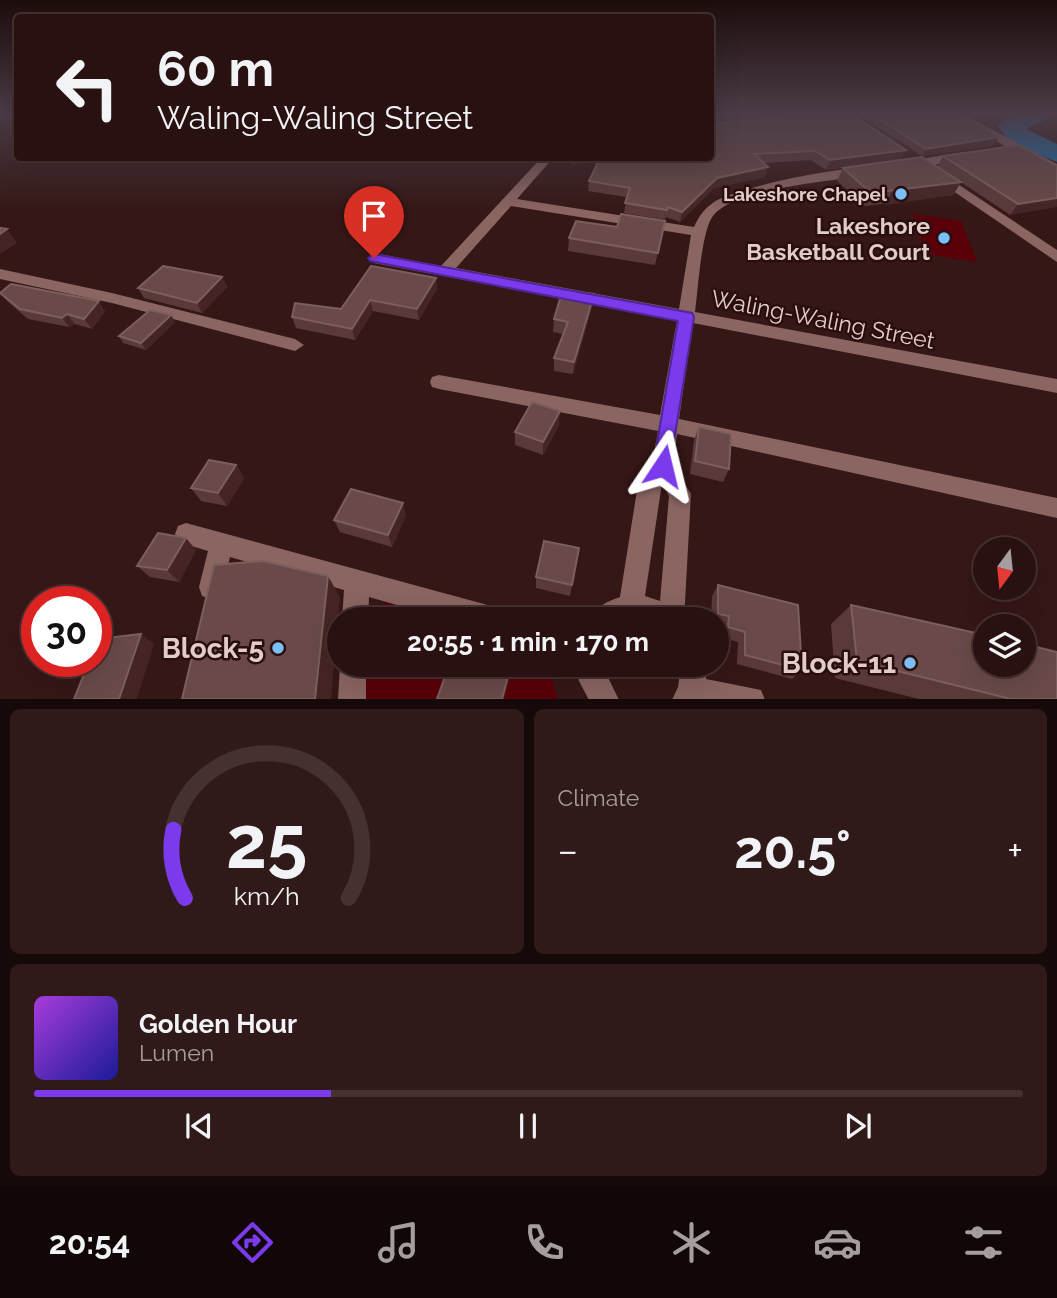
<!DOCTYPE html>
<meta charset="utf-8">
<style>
:root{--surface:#281110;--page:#301a19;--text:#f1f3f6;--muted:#a59d9f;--line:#443130;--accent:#7c3aed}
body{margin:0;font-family:Raleway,sans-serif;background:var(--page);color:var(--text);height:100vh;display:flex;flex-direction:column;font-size:26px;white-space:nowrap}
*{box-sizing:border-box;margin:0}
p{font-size:23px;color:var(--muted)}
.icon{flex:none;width:38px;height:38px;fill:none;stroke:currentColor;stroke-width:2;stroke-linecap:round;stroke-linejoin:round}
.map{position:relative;height:699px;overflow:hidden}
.sheet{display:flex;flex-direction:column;gap:10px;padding:10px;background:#160909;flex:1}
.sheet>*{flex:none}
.top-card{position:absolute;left:14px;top:14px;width:700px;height:147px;border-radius:7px;box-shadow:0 7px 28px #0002,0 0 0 2px var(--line);background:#281110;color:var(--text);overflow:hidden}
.needle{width:46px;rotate:195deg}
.controls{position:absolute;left:973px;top:537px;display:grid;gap:14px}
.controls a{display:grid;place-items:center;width:63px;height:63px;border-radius:50%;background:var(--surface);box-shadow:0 7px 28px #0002,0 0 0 2px var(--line);font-size:35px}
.speed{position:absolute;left:21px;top:586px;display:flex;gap:14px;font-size:35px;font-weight:700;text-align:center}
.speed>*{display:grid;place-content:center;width:91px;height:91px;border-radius:50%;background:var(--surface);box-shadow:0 7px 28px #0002,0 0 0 2px var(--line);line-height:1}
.speed .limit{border:10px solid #d22;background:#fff;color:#111}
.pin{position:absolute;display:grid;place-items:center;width:60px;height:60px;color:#fff;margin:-72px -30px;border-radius:50% 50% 50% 0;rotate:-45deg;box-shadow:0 0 7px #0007}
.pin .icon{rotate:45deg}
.me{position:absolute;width:77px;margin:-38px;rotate:10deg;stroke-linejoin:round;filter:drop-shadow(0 0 5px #0008)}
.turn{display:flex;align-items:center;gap:24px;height:147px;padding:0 28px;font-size:32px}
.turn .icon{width:91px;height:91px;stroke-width:2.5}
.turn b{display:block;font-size:49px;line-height:60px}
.big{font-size:52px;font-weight:700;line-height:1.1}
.sheet .tile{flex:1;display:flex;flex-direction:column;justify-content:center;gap:10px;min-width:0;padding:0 24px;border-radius:10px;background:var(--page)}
.sheet .dial{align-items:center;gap:0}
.dial svg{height:182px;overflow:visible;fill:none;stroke:var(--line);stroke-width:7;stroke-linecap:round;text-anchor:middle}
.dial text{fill:var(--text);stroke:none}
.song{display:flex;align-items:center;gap:21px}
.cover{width:84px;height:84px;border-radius:10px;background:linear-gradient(135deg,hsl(280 70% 55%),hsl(240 70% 35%))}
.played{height:7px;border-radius:4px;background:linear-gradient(90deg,var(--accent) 30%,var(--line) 30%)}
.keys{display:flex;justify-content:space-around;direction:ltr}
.heat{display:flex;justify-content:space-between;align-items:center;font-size:38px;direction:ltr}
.sheet .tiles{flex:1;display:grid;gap:10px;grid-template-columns:1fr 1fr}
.tile:last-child{grid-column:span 2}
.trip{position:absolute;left:327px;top:607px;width:402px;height:70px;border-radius:35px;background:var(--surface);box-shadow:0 7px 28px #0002,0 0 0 2px var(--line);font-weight:700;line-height:70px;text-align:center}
.tab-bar{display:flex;height:112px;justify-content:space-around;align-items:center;background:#100706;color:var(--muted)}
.tab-bar .icon{width:49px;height:49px}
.tab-bar .selected{color:var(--accent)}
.tab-bar b{font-size:32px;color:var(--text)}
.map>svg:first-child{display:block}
.green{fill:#590009}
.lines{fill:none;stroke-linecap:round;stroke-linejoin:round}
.river{fill:#1670b0;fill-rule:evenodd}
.minor{fill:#8a6562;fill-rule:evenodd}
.wall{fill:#5a3a38}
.shaded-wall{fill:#452524}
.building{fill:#694a48;stroke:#7c5e5c;stroke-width:2}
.route{fill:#7c3aed;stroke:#51269a;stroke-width:2}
.poi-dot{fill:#7bbef8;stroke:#2a0d0d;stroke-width:2.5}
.labels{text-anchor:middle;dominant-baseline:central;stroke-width:5;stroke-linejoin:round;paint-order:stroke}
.far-poi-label{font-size:19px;font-weight:bold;fill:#e1ccca;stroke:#2a0d0d;text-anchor:end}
.poi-label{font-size:23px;font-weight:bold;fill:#e1ccca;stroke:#2a0d0d;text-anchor:end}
.street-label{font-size:23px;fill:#e1ccca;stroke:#2a0d0d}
.near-poi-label{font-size:28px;font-weight:bold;fill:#e1ccca;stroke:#2a0d0d;text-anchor:end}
</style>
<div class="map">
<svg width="1057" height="700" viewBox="0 0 1057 700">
<rect width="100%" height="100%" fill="#351716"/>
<g class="green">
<polygon points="913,214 961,221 977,262 925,254"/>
<polygon points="386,602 446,619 368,620 369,615"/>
<polygon points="366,665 548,665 558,699 364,700"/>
</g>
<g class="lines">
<polygon class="river" points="1020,113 1052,113 1049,118 1026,129 1057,144 1057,162 1009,142 998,126 1002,121"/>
<g class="minor">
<polygon points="949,113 961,113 1057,164 1057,172 1032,162"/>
<polygon points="963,152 967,153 967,159 908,169 902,165 908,161"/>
<path d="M 541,158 L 553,158 L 517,199 L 694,227 C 699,216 704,209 714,202 C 735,188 843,165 867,169 L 867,175 L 863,176 C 829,181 733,189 713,216 C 701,232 698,291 695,312 L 1057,379 L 1057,393 L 693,323 L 679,419 L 1057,498 L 1057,518 L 677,434 L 673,465 L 691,494 L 684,620 L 590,620 C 595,606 607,602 620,597 L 638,484 L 652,463 L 658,431 L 439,389 L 432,387 L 430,382 L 432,377 L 439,375 L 660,415 L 677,320 L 374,263 L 367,258 L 374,253 L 441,266 ZM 511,206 L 691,235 L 679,309 L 456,268 ZM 662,483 L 669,496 L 660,601 L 645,596 Z"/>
<polygon points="938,171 1057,250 1057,262 934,178 932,175"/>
<polygon points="0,269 112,293 295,339 304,345 295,351 112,303 0,279"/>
<polygon points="186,523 495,607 504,611 507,620 449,620 369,597 368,620 342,620 344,590 230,557 220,596 211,599 202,596 199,587 208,551 178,542 175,534 178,526"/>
<polygon points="340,665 366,665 366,700 338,700"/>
<polygon points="576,665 602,665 619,700 589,700 579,681"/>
<polygon points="681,665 707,665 706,679 761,690 765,700 672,700 678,687"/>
</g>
</g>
<g class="wall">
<polygon points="858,113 957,113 994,145 922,156 858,114"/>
<polygon points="710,124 901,159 826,170 811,160 764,163 765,177 714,188 680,222 666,217 665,220 624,213 627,197 588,191 589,181 598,162 571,164 568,158 710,158"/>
<polygon points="943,156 1057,166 1010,215 961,182 953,195 865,206 837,181 843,168 937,167"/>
<polygon points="520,158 538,158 534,161"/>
<polygon points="665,221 655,265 568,251 569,238 617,227"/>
<polygon points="222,277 227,287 202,313 144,298 138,288"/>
<polygon points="436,278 437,289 419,320 373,311 355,340 296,328 292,317 341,309"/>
<polygon points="0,293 105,311 92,329 75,324 69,327 28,319 8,302"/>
<polygon points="594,294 592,307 573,374 554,371 554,358 563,334 553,332 554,319"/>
<polygon points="175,322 146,350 123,343 119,336"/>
<polygon points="559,425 543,455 515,445 515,432"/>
<polygon points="699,427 729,469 723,482 690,474 694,440"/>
<polygon points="236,465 244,478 227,506 201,501 191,488"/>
<polygon points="406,515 392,547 340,532 334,520"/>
<polygon points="196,550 179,582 150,577 137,566"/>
<polygon points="577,560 570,596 536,588 536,577"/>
<polygon points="718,585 802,670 792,679 737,664 738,642 721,637 722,626 718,626 718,620 711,620 712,596"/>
<polygon points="851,605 1057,699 919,699 835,678 831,624"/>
</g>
<g class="shaded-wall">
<polygon points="712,113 793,113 710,122"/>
<polygon points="999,137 994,145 922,156 926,149"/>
<polygon points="906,150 901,159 826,170 830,160"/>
<polygon points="768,167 765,177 714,188 680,222 682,212 717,178"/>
<polygon points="961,182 953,195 885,205 892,192"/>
<polygon points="1057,198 1057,207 1010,215 1018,204"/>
<polygon points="7,229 17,243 0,254 0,234"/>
<polygon points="222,277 227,287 202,313 197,303"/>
<polygon points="436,278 437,289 419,320 417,309"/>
<polygon points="594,294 592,307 573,374 574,362"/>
<polygon points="370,300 373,311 355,340 352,329"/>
<polygon points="99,301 105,311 92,329 84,319"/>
<polygon points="67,314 75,324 69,327 62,318"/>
<polygon points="171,315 175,322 146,350 141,343"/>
<polygon points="560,411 559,425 543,455 543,442"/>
<polygon points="236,465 244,478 227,506 218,493"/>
<polygon points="403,503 406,515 392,547 388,535"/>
<polygon points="186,538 196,550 179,582 167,570"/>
<polygon points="328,576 340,597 331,699 315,699"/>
<polygon points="141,634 154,644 137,699 119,699"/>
<polygon points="511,665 512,667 504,699 502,699"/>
</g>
<g class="building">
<polygon points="815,113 850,113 906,150 830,160 815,151 754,154 768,167 717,178 682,212 668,207 667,210 625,203 630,188 589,181 600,158 710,158 710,124"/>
<polygon points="870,113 957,113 999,137 926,149"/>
<polygon points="1019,145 1057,166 1057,198 1018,204 943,156"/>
<polygon points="922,157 961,182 871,193 843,168"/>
<polygon points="621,214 665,221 658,253 569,238 576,221 617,227"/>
<polygon points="0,228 7,229 0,234"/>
<polygon points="163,266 222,277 197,303 138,288"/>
<polygon points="371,266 436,278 417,309 370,300 352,329 292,317 295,303 341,309"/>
<polygon points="11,284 99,301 84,319 67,314 62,318 20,309 0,293"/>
<polygon points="562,292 594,294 574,362 554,358 568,322 554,319"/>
<polygon points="150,310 171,315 141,343 119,336"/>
<polygon points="532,402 560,411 543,442 515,432"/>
<polygon points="699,427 731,434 729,469 695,461"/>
<polygon points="209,460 236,465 218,493 191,488"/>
<polygon points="351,489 403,503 388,535 334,520"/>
<polygon points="158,533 186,538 167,570 137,566"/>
<polygon points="544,541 579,548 572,585 536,577"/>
<polygon points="263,561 328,576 315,699 182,699 214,565"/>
<polygon points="718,585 798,605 802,670 745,655 745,632 728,627 729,616 718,614"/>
<polygon points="851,605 985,635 985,665 1024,665 1024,644 1057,652 1057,699 1011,699 857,661"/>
<polygon points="141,634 119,699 74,699 89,662 96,662 96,642 98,639"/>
<polygon points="449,665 511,665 502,699 437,699"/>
</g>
<linearGradient id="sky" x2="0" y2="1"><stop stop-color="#1d0d0c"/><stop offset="0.54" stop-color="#4b3c47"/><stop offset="1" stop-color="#4b3c47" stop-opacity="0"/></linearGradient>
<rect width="1057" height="211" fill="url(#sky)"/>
<polygon class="route" points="374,254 692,313 694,317 669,472 663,474 656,472 653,466 678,321 370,261 368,258"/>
<g class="poi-dot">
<circle cx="901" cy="194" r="7"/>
<circle cx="944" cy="238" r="7"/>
<circle cx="278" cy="648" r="7"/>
<circle cx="910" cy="663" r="7"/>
</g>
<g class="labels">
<g class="far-poi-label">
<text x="887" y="194">Lakeshore Chapel</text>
</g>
<g class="poi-label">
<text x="930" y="225">Lakeshore<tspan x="930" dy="26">Basketball Court</tspan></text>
</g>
<g class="street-label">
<text transform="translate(823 319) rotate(11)">Waling-Waling Street</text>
</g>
<g class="near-poi-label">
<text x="264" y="648">Block-5</text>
<text x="896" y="663">Block-11</text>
</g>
</g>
</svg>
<div class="controls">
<a><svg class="needle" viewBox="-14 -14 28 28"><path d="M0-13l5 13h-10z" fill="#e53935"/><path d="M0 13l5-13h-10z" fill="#a59d9f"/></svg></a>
<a><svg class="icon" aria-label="layers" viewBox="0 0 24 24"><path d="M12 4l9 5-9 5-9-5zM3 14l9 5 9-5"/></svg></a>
</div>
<div class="speed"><div class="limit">30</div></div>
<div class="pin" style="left:374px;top:258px;background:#d93025"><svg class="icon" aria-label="arrive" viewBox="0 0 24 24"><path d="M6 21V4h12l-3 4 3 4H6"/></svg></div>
<svg class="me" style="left:663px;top:466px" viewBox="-20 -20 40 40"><path d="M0-17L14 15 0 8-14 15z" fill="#7c3aed" stroke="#fff" stroke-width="4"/></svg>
<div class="trip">20:55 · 1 min · 170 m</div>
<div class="top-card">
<div class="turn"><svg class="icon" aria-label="left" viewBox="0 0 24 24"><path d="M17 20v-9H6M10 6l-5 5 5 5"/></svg><div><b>60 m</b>Waling-Waling Street</div></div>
</div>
</div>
<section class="sheet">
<div class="tiles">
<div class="tile dial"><svg viewBox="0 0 100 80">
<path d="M14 69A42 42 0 1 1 86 69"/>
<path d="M14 69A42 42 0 0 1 9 39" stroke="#7c3aed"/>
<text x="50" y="56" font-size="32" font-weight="700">25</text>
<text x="50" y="72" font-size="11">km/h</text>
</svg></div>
<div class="tile"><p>Climate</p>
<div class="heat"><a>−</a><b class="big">20.5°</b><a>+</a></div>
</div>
<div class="tile">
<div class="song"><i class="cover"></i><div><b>Golden Hour</b><p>Lumen</p></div></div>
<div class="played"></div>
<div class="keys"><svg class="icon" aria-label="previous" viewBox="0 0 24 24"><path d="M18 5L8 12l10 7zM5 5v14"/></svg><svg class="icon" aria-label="pause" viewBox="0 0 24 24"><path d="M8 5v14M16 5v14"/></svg><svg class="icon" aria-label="next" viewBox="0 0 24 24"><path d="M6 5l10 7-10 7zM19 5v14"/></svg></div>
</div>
</div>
</section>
<nav class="tab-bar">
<b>20:54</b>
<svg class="icon selected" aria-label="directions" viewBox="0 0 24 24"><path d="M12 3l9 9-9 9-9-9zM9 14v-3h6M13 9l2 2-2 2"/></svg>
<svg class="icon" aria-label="music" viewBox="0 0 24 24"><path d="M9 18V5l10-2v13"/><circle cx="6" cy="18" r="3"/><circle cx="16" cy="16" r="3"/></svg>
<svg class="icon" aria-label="phone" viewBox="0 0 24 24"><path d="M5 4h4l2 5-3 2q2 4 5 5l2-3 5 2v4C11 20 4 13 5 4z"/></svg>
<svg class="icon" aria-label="climate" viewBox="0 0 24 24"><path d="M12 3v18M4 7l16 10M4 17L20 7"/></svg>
<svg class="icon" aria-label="car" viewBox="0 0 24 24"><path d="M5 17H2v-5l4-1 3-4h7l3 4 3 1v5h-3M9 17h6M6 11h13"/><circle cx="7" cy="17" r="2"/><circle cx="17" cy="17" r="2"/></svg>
<svg class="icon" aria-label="filters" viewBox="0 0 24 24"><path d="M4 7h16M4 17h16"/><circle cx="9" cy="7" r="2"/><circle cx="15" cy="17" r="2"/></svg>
</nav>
